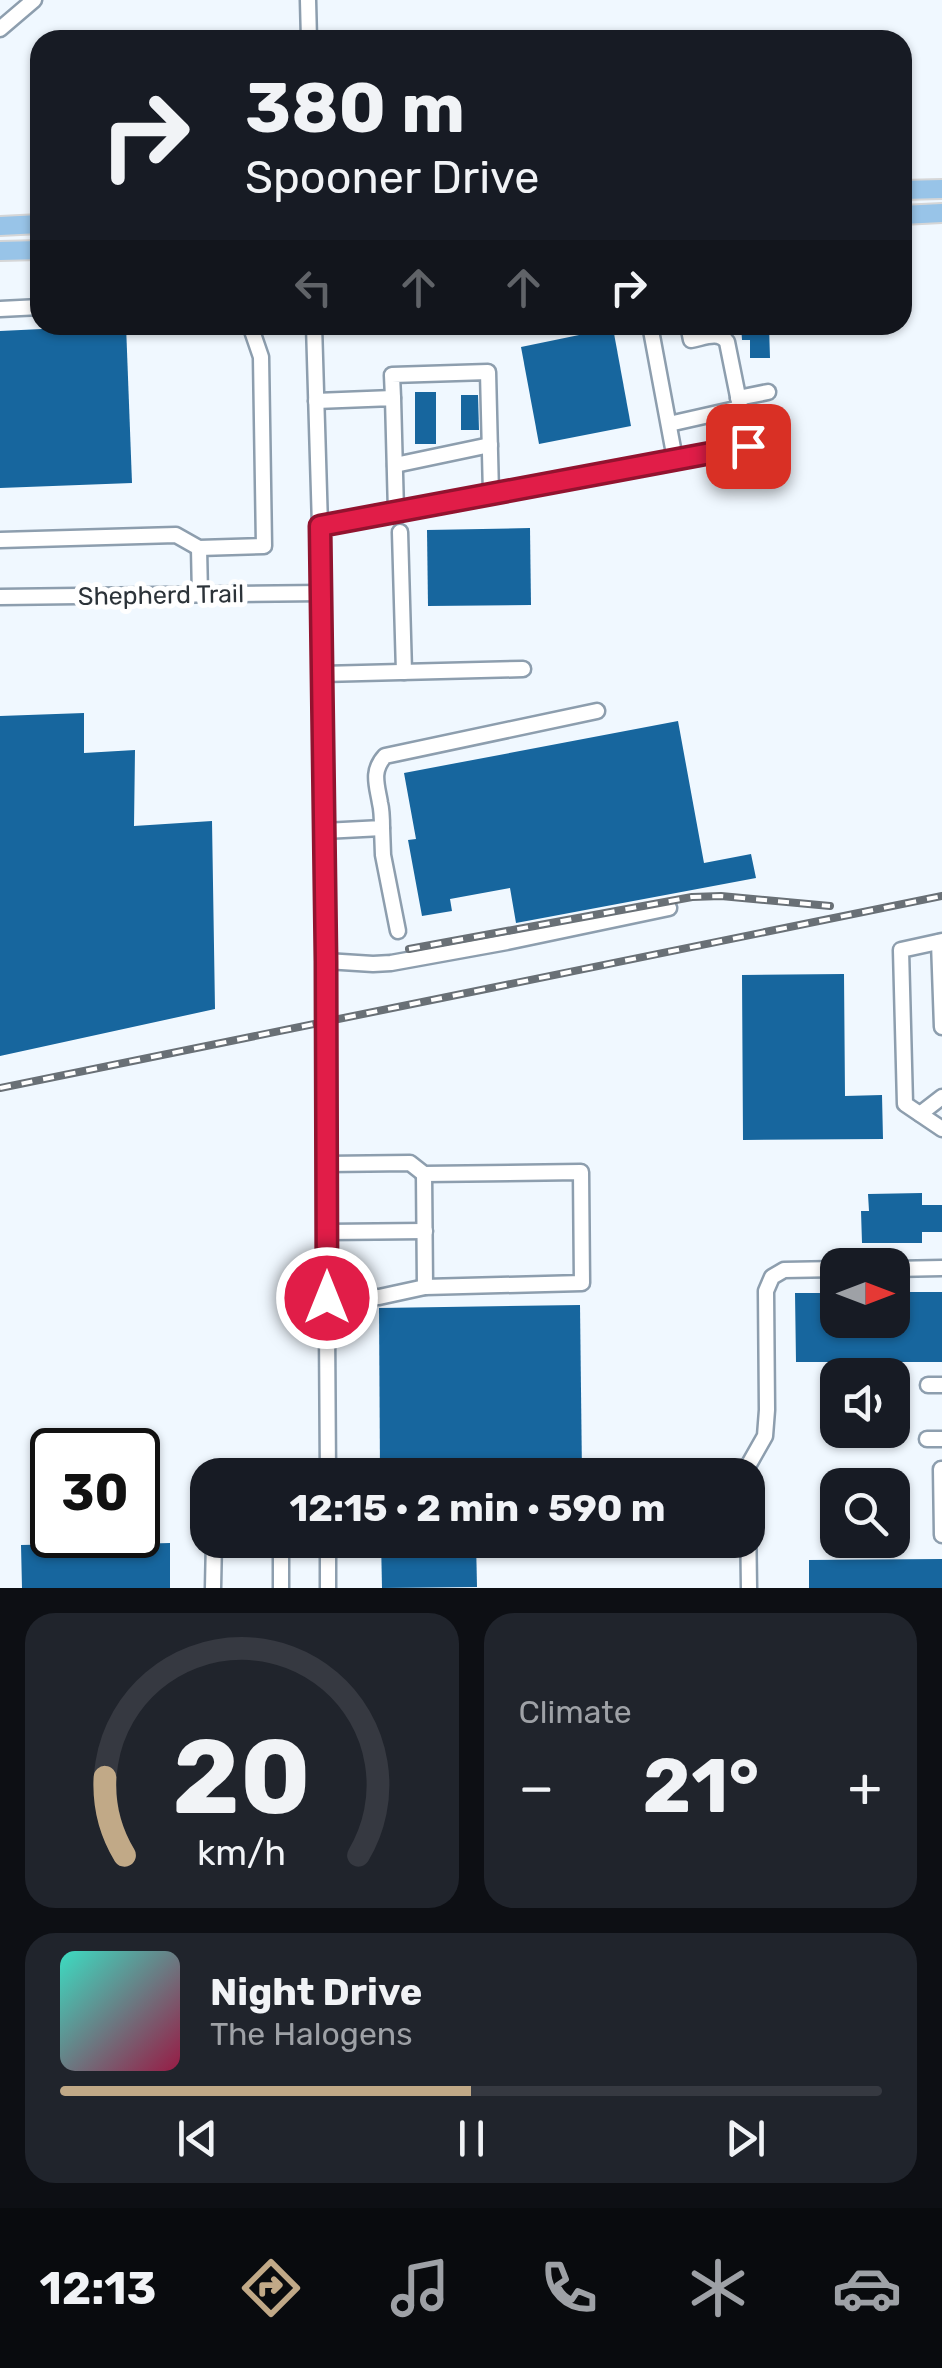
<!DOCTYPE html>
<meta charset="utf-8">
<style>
:root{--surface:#171b24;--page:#20242c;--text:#f1f3f6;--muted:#9ea1a6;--line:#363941;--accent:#c1a987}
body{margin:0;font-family:Rubik,sans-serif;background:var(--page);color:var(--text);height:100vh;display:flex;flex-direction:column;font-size:38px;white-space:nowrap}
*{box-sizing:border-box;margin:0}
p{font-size:32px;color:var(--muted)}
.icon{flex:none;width:55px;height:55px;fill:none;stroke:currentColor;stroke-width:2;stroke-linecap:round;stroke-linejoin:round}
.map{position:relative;height:1588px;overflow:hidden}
.panel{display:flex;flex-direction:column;gap:25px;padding:25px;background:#0d0f14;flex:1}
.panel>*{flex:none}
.guide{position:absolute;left:30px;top:30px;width:882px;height:305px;border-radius:30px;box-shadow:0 2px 8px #0004;background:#171b24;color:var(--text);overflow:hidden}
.needle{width:65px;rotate:90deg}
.tools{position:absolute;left:820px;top:1248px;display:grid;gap:20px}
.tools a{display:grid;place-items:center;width:90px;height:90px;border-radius:20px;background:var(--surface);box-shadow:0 2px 8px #0004;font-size:50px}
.speed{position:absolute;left:30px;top:1428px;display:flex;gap:20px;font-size:50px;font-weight:700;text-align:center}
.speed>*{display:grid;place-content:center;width:130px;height:130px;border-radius:50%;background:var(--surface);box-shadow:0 2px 8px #0004;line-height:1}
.speed .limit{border:5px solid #111;border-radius:15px;background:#fff;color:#111}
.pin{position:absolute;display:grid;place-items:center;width:85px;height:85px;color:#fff;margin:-42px;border-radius:20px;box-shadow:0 5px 15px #0006}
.me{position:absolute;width:110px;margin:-55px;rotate:0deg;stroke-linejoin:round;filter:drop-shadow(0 0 8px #0008)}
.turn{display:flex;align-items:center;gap:35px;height:210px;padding:0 50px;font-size:45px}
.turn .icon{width:130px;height:130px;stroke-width:2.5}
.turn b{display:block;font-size:70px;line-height:85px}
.lanes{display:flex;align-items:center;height:95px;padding:0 50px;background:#0003;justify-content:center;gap:50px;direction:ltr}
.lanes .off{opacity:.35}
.big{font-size:75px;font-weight:700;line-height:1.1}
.panel .card{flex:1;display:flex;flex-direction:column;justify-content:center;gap:15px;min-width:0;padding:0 35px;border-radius:30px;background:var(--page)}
.panel .dial{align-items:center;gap:0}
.dial svg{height:260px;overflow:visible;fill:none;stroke:var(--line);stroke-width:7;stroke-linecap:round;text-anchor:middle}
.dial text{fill:var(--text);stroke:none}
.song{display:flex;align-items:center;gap:30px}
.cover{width:120px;height:120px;border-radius:15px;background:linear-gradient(135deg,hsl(170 70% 55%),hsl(340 70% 35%))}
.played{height:10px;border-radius:5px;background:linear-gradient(90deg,var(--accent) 50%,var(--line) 50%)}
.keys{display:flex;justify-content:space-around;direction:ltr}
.heat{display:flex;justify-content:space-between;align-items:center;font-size:55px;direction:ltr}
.panel .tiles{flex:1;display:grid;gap:25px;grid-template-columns:1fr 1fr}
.card:last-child{grid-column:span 2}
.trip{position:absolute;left:190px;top:1458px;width:575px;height:100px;border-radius:30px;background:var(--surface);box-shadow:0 2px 8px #0004;font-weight:700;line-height:100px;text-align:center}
.menu{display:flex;height:160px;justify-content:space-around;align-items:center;background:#090b0e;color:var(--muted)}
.menu .icon{width:70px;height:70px}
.menu .selected{color:var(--accent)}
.menu b{font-size:45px;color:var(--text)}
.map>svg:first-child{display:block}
.building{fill:#17669e}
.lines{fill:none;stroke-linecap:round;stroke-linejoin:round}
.minor-casing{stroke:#8d9eae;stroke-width:19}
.major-casing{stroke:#d5d6d7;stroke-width:22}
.minor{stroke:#fff;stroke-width:14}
.major{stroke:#98c4e8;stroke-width:18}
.rail-casing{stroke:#697076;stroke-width:8}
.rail{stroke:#fff;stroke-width:4;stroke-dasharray:11;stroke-linecap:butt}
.route-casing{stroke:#92132f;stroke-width:25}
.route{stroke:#e11d48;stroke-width:18}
.labels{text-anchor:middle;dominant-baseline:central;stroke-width:10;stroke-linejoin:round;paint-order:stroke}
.street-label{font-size:25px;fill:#2c3339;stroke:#fff}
</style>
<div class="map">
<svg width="942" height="1588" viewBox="0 0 942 1588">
<rect width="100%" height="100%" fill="#f0f8ff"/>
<g class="building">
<polygon points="126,325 132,483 0,488 0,331"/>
<polygon points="741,325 769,325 770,358 750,358 750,340 742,340"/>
<polygon points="613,328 631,426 539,444 521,347"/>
<rect x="415" y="392" width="21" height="52"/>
<polygon points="461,395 478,395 479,430 461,430"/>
<polygon points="530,528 531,605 428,606 427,530"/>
<polygon points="84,713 84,753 135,750 134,826 212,821 215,1009 0,1056 0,716"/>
<polygon points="678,721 704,863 751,854 756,878 516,923 510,888 450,899 452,911 422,916 408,840 416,839 404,773"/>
<polygon points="844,974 845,1096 882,1095 883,1139 743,1140 742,975"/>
<polygon points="922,1193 922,1205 942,1205 942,1232 922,1232 922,1243 862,1243 861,1211 869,1211 868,1194"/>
<polygon points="892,1292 942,1292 942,1362 796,1362 795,1293 838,1293 838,1320 892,1320"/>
<polygon points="580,1305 582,1475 380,1475 379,1308"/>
<polygon points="68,1535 132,1535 132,1544 170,1543 170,1588 22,1588 21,1545 68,1544"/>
<polygon points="381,1540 476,1540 477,1587 382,1588"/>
<polygon points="942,1559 942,1588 809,1588 809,1560"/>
</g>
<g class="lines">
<g class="minor-casing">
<g id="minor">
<polyline points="308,0 309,40"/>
<polyline points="0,29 34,0"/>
<polyline points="0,309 40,307"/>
<polyline points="314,325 322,593 328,1475"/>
<polyline points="650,325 675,459"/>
<path d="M 688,325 L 691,340 C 703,338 719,330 727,342 L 748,446"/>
<polyline points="393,398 392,375 488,372 491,494"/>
<polyline points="738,398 768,392"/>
<polyline points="316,401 393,398 396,512"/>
<polyline points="669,424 740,408"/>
<polyline points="395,465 490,445"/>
<polyline points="320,526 772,441"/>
<polyline points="400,532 404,672"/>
<polyline points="0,540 176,535 199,548 264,546 261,357 250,325"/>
<polyline points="199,548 200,595"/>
<polyline points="0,597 322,593"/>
<polyline points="322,674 523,669"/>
<polyline points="382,828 383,855 398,931"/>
<path d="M 324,831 L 382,828 C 382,820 382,811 380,803 C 377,785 371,771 385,756 L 597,711"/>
<polyline points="942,941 901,950 905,1104 942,1129"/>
<polyline points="939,942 942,1027"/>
<polyline points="326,961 373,964 391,963 507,942 669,908"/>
<polyline points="920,1114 942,1097"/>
<polyline points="327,1164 410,1163 424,1174 581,1172 582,1283 425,1287 379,1297 327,1297"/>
<polyline points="424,1174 425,1287"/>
<polyline points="327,1232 425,1231"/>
<polyline points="892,1269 942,1268"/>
<polyline points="928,1385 942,1385"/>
<polyline points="927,1439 942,1439"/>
<polyline points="941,1469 942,1535"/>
<polyline points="747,1475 748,1466 765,1436 767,1410 766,1291 772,1277 784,1270 838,1269"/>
<polyline points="748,1513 749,1588"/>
<polyline points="281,1540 281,1588"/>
<polyline points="328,1540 328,1588"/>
<polyline points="213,1588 214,1540"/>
</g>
</g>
<g class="major-casing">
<g id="major">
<polyline points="902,190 942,189"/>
<polyline points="902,215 942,213"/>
<polyline points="0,226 40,224"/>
<polyline points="0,251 40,250"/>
</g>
</g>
<use href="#minor" class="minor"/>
<use href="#major" class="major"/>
<g class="rail-casing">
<g id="rail">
<polyline points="409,949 692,897 721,896 830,906"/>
<polyline points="0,1088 942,896"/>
</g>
</g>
<use href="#rail" class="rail"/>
</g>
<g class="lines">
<g class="route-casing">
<polyline id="route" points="327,1298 326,961 320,526 748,446"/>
</g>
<use href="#route" class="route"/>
</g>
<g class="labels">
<g class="street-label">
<text transform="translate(161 595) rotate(-1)">Shepherd Trail</text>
</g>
</g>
</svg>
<div class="tools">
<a><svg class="needle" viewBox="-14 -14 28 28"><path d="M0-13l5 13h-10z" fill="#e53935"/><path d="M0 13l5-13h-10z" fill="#9ea1a6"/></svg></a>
<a><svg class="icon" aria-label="sound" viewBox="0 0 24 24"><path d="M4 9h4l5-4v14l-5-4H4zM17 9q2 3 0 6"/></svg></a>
<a><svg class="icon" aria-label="search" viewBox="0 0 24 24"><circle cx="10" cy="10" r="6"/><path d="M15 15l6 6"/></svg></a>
</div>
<div class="speed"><div class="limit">30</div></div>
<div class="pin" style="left:748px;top:446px;background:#d93025"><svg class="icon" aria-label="arrive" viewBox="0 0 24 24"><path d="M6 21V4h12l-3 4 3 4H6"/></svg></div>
<svg class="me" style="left:327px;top:1298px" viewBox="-20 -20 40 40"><circle r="17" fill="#e11d48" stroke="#fff" stroke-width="3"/><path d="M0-11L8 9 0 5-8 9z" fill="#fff"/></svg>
<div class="trip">12:15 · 2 min · 590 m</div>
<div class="guide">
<div class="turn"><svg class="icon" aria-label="right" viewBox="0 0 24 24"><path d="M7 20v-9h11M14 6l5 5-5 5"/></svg><div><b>380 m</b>Spooner Drive</div></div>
<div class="lanes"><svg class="icon off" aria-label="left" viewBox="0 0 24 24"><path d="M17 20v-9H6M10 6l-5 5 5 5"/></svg><svg class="icon off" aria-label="ahead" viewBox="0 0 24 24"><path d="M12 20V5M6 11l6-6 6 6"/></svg><svg class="icon off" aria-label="ahead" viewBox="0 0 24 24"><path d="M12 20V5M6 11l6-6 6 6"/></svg><svg class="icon" aria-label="right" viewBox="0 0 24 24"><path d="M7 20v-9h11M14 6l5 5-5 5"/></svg></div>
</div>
</div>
<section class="panel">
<div class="tiles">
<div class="card dial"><svg viewBox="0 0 100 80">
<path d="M14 69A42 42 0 1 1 86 69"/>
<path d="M14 69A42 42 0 0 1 8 45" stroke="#c1a987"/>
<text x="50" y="56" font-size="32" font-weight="700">20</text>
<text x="50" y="72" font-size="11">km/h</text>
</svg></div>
<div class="card"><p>Climate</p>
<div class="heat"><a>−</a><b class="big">21°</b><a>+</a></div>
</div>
<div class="card">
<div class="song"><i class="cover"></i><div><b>Night Drive</b><p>The Halogens</p></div></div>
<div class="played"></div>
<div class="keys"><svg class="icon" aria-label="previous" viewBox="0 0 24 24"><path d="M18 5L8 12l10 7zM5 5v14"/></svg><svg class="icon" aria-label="pause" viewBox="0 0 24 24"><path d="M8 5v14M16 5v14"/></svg><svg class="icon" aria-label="next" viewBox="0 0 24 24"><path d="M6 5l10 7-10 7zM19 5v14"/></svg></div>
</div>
</div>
</section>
<nav class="menu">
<b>12:13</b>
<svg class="icon selected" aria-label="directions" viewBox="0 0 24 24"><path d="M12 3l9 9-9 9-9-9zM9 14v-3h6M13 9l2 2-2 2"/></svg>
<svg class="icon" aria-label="music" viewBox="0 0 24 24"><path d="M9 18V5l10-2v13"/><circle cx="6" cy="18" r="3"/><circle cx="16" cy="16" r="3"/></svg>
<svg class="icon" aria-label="phone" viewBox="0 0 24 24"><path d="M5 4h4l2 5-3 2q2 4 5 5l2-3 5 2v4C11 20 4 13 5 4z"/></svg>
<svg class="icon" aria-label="climate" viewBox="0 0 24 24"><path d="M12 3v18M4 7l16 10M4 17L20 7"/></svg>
<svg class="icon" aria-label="car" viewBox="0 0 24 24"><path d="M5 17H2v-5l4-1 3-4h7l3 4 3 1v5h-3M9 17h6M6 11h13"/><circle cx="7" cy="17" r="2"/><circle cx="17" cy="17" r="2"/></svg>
</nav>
